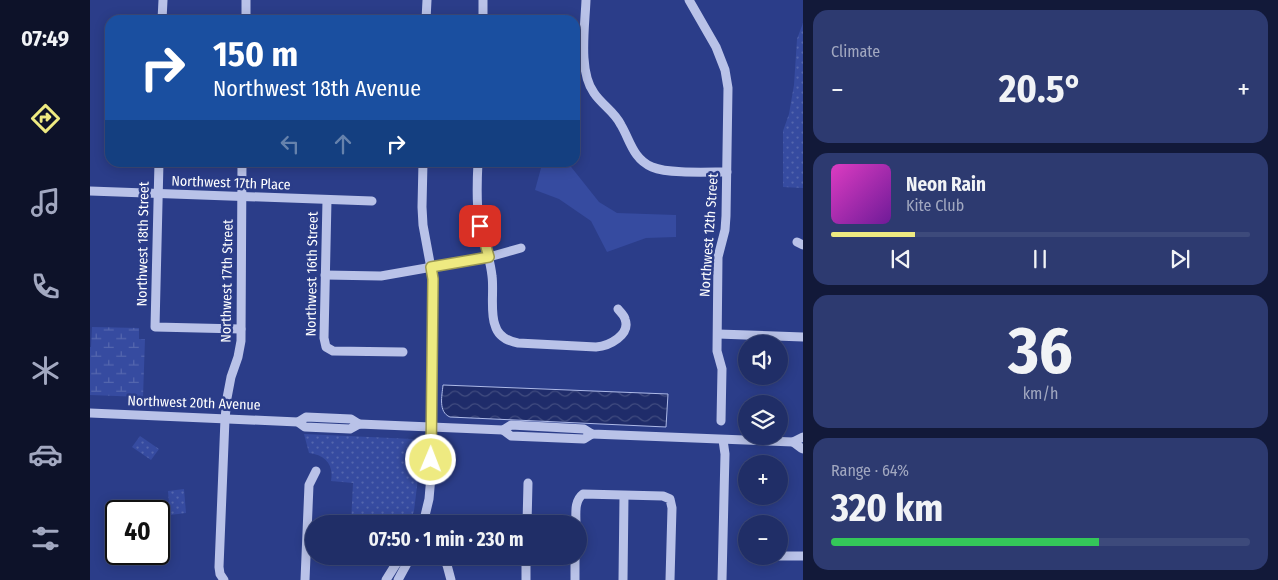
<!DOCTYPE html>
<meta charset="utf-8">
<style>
:root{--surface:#202e67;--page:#2d3a70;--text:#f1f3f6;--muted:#a2a8c0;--line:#3d4a7b;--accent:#eeea81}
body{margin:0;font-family:"Fira Sans Condensed",sans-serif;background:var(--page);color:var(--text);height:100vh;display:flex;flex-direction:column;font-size:19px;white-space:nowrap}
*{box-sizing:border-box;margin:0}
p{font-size:16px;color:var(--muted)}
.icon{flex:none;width:28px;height:28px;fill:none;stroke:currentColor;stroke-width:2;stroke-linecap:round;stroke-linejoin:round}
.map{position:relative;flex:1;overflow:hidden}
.details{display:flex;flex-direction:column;gap:10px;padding:10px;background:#121939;width:475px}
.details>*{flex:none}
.banner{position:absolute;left:15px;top:15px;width:475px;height:152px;border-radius:15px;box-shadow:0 2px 12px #0003,0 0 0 1px var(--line);background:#1a4fa0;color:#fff;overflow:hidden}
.fabs{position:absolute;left:648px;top:335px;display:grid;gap:10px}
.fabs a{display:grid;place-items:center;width:50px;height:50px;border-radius:50%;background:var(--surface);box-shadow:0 2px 12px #0003,0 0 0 1px var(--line);font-size:25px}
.speed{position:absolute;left:15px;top:500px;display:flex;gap:10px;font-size:25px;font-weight:700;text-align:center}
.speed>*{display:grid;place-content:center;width:65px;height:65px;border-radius:50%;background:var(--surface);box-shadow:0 2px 12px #0003,0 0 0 1px var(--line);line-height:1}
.speed .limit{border:2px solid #111;border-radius:8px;background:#fff;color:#111}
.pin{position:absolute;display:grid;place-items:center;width:42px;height:42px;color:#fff;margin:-21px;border-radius:10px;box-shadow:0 2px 8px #0006}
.me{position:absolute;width:55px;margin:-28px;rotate:1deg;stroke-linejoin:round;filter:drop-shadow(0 0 4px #0008)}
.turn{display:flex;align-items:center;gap:18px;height:105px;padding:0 25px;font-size:22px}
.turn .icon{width:65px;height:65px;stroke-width:2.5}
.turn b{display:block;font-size:35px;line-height:42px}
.lanes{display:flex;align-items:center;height:48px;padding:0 25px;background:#0003;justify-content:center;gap:25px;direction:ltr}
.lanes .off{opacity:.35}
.big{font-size:38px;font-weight:700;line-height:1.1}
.details .card{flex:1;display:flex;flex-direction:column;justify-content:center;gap:8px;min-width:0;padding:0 18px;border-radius:15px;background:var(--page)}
.details .dial{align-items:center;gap:0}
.dial b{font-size:65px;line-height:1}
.song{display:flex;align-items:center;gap:15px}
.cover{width:60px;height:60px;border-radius:8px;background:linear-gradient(135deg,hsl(310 70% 55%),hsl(280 70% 35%))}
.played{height:5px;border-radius:2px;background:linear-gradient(90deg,var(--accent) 20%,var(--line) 20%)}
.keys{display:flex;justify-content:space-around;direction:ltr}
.heat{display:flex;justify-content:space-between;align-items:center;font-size:28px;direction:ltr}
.charge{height:8px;border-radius:4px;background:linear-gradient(90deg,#34c759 64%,var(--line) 0)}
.trip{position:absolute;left:215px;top:515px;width:282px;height:50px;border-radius:25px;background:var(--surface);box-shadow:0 2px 12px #0003,0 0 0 1px var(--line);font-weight:700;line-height:50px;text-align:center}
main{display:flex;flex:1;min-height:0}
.menu{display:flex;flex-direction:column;width:90px;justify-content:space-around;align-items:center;background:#0d1229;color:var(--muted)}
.menu .icon{width:35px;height:35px}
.menu .current{color:var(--accent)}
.menu b{font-size:22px;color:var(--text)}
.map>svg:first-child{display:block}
.green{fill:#364ba0}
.wetland{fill:url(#wetland-marsh)}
.park{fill:url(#park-dots)}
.water{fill:url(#water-waves);stroke:#aebae8}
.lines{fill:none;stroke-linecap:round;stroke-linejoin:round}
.minor{stroke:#b9c2e8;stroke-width:9}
.route-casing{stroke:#9b9854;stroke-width:12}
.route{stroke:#eeea81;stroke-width:9}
.labels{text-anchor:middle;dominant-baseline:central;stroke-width:5;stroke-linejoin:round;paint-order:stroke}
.street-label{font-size:14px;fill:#fff;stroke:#2b3d89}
</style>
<main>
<nav class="menu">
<b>07:49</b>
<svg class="icon current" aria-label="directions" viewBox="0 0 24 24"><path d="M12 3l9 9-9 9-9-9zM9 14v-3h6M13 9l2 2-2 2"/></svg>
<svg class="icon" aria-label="music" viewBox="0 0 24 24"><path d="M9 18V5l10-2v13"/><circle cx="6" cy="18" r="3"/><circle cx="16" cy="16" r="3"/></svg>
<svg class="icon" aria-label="phone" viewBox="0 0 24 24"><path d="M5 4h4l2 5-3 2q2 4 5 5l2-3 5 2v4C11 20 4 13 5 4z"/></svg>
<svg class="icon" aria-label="climate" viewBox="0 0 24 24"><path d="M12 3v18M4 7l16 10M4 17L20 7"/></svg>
<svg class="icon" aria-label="car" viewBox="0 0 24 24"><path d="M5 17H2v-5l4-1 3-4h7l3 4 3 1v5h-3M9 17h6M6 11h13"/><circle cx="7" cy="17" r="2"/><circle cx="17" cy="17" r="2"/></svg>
<svg class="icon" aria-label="filters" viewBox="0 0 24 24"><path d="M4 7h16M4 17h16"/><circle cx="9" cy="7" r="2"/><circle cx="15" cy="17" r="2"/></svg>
</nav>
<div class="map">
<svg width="713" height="580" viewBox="0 0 713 580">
<defs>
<pattern id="wetland-marsh" width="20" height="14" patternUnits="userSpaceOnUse" patternTransform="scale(1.25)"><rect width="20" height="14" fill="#364ba0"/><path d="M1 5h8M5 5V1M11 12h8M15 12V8" fill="none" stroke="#5466ae"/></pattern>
<pattern id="park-dots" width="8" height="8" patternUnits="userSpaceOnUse" patternTransform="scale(1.25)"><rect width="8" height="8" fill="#364ba0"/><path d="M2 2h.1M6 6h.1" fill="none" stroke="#5466ae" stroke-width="1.8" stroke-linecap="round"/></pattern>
<pattern id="water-waves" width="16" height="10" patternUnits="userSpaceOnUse" patternTransform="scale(1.25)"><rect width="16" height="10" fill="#1f2c6a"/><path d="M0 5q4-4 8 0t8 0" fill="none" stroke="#414c80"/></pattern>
</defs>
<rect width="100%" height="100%" fill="#2b3d89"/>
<polygon class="green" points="447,163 478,163 509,202 527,213 586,215 586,237 556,238 517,252 501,221 469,199 445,190 451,168"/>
<polygon class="wetland" points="2,327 49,328 49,339 55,339 53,397 0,395 0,347 1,347"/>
<g class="park">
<polygon points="713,23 713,188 693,187 693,131 699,114 704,85 707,39"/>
<path d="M 214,434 L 323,439 L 329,448 L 328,478 L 324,511 L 319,524 L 261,524 L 263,483 L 241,481 C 244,464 235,455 219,453 Z"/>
<polygon points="50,436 69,449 61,460 42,447"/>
<polygon points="94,489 96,513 80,515 78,491"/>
<polygon points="69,539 79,547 66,566 55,558 59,554 69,554"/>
</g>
<path class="water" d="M 353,385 L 578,394 L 576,427 L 360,417 C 348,412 352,396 353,385 Z"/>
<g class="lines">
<g class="minor">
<polyline points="393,0 393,20"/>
<path d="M 496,0 C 495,27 488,71 504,93 C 512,105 525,112 531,125 C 540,140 543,159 562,167 C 579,174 617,172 637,172"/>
<polyline points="599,0 626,47 635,70 638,88 636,216 635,230 628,257 627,351 632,369 631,421"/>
<polyline points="72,20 73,0"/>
<polyline points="156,20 156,0"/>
<polyline points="336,20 337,0"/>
<polyline points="69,162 65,327 151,329"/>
<path d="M 388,162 C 387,181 386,201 389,220 C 393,239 400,257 402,276 C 404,290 400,313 405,325 C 408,336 417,341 428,343 L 506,347 C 519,346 541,335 535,319 C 534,315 530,312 528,309"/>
<polyline points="0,191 282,201"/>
<polyline points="237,200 234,338 236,347 243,351 313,352"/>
<polyline points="707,242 713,245"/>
<polyline points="235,275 291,276 399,257 431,248"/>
<polyline points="628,334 713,337"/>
<polyline points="0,413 208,422 215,427 260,429 269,424 413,430 421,425 494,429 502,434 703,442 713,437"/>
<polyline points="208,422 216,417 261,419 269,424"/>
<polyline points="413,430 421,436 494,439 502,434"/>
<polyline points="703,442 711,448 713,449"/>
<polyline points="333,524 339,499 341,476 343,279 333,225 332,207 333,162"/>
<polyline points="437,524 438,483"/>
<path d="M 486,524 C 486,513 484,501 493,494 L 573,496 L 580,499 L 582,508 L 580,580"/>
<polyline points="352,556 357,565 361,580"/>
<polyline points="689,556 713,556"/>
<polyline points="134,580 130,574 129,567 135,419 137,398 141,377 148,357 151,341 152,162"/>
<polyline points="215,580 219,485 226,471"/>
<polyline points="296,580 311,556"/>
<polyline points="308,580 321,556"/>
<polyline points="436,580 436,556"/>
<polyline points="485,580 485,556"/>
<polyline points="533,580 534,496"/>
<polyline points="632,580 635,454 633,440"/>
</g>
</g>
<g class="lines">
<g class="route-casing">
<polyline id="route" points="341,460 343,279 341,267 399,257 390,226"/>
</g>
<use href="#route" class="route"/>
</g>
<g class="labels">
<g class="street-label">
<text transform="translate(141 183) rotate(2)">Northwest 17th Place</text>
<text transform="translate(619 235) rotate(-86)">Northwest 12th Street</text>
<text transform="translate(53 244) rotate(-89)">Northwest 18th Street</text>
<text transform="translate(222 274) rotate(-89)">Northwest 16th Street</text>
<text transform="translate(137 281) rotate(-89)">Northwest 17th Street</text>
<text transform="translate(104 403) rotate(2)">Northwest 20th Avenue</text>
</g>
</g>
</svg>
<div class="fabs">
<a><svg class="icon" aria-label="sound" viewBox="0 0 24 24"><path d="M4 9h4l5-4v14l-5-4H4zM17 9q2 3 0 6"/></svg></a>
<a><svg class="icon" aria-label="layers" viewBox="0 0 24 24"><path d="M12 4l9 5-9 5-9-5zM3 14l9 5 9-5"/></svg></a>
<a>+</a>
<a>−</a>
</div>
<div class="speed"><div class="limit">40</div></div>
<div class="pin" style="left:390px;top:226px;background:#d93025"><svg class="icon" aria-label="arrive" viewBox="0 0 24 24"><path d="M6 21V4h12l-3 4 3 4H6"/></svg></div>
<svg class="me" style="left:341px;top:460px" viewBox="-20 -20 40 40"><circle r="17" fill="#eeea81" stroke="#fff" stroke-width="3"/><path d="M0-11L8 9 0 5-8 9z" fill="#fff"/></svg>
<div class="trip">07:50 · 1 min · 230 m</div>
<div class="banner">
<div class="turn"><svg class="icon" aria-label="right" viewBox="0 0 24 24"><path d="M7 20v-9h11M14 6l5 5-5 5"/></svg><div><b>150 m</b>Northwest 18th Avenue</div></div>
<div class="lanes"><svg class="icon off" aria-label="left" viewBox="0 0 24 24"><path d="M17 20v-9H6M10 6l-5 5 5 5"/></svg><svg class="icon off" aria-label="ahead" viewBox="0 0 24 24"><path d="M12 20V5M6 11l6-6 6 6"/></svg><svg class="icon" aria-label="right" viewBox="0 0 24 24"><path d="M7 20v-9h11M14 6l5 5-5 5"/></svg></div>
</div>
</div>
<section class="details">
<div class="card"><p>Climate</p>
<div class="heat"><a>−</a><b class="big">20.5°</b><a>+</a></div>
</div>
<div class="card">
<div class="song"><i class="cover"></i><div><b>Neon Rain</b><p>Kite Club</p></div></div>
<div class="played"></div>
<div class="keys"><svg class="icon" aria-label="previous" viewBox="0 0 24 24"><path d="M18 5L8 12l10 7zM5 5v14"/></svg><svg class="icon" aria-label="pause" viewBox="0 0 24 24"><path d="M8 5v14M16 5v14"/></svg><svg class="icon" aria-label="next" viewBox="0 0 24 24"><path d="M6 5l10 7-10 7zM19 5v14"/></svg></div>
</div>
<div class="card dial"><b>36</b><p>km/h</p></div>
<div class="card"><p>Range · 64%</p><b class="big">320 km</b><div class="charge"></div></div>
</section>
</main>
